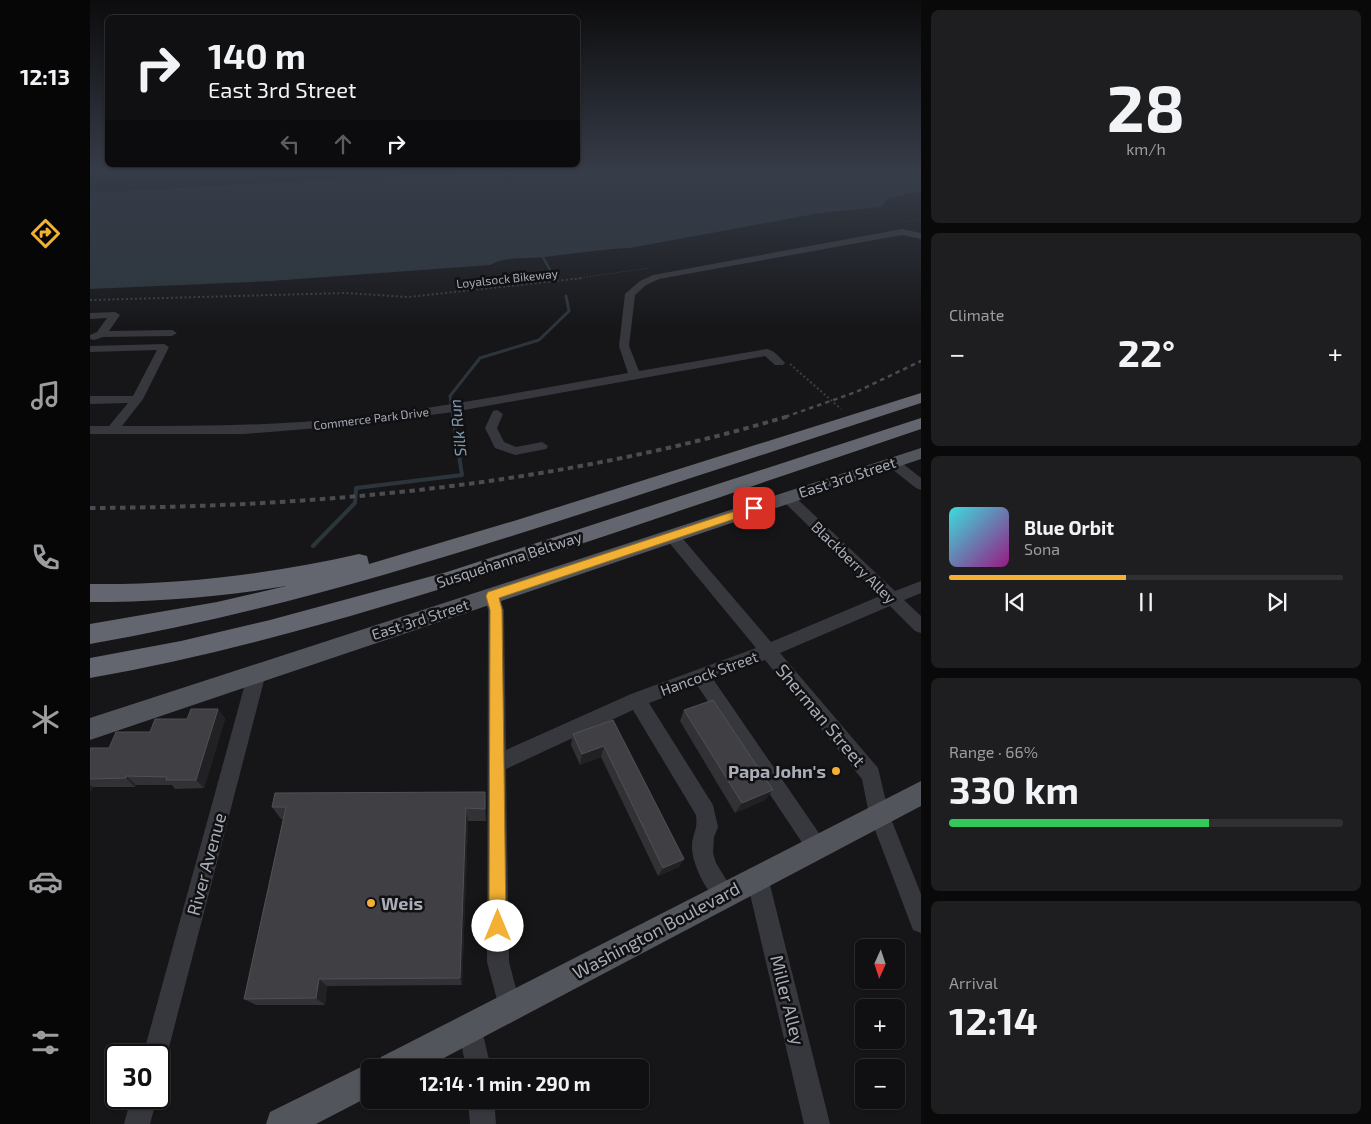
<!DOCTYPE html>
<meta charset="utf-8">
<style>
:root{--surface:#101012;--page:#1e1e20;--text:#f1f3f6;--muted:#9c9d9f;--line:#303032;--accent:#f2b134}
body{margin:0;font-family:"Exo 2",sans-serif;background:var(--page);color:var(--text);height:100vh;display:flex;flex-direction:column;font-size:19px;white-space:nowrap}
*{box-sizing:border-box;margin:0}
p{font-size:16px;color:var(--muted)}
.icon{flex:none;width:28px;height:28px;fill:none;stroke:currentColor;stroke-width:2;stroke-linecap:round;stroke-linejoin:round}
.map{position:relative;flex:1;overflow:hidden}
.details{display:flex;flex-direction:column;gap:10px;padding:10px;background:#09090a;width:450px}
.details>*{flex:none}
.guide{position:absolute;left:15px;top:15px;width:475px;height:152px;border-radius:8px;box-shadow:0 1px 4px #0004,0 0 0 1px var(--line);background:#101012;color:var(--text);overflow:hidden}
.needle{width:32px;rotate:183deg}
.tools{position:absolute;left:765px;top:939px;display:grid;gap:10px}
.tools a{display:grid;place-items:center;width:50px;height:50px;border-radius:8px;background:var(--surface);box-shadow:0 1px 4px #0004,0 0 0 1px var(--line);font-size:25px}
.speed{position:absolute;left:15px;top:1044px;display:flex;gap:10px;font-size:25px;font-weight:700;text-align:center}
.speed>*{display:grid;place-content:center;width:65px;height:65px;border-radius:50%;background:var(--surface);box-shadow:0 1px 4px #0004,0 0 0 1px var(--line);line-height:1}
.speed .limit{border:2px solid #111;border-radius:8px;background:#fff;color:#111}
.pin{position:absolute;display:grid;place-items:center;width:42px;height:42px;color:#fff;margin:-21px;border-radius:10px;box-shadow:0 2px 8px #0006}
.me{position:absolute;width:55px;margin:-28px;rotate:0deg;stroke-linejoin:round;filter:drop-shadow(0 0 4px #0008)}
.turn{display:flex;align-items:center;gap:18px;height:105px;padding:0 20px;font-size:22px}
.turn .icon{width:65px;height:65px;stroke-width:2.5}
.turn b{display:block;font-size:35px;line-height:42px}
.lanes{display:flex;align-items:center;height:48px;padding:0 20px;background:#0003;justify-content:center;gap:25px;direction:ltr}
.lanes .off{opacity:.35}
.big{font-size:38px;font-weight:700;line-height:1.1}
.details .card{flex:1;display:flex;flex-direction:column;justify-content:center;gap:8px;min-width:0;padding:0 18px;border-radius:8px;background:var(--page)}
.details .dial{align-items:center;gap:0}
.dial b{font-size:65px;line-height:1}
.song{display:flex;align-items:center;gap:15px}
.cover{width:60px;height:60px;border-radius:8px;background:linear-gradient(135deg,hsl(180 70% 55%),hsl(310 70% 35%))}
.played{height:5px;border-radius:2px;background:linear-gradient(90deg,var(--accent) 45%,var(--line) 45%)}
.keys{display:flex;justify-content:space-around;direction:ltr}
.heat{display:flex;justify-content:space-between;align-items:center;font-size:28px;direction:ltr}
.charge{height:8px;border-radius:4px;background:linear-gradient(90deg,#34c759 66%,var(--line) 0)}
.trip{position:absolute;left:271px;top:1059px;width:288px;height:50px;border-radius:8px;background:var(--surface);box-shadow:0 1px 4px #0004,0 0 0 1px var(--line);font-weight:700;line-height:50px;text-align:center}
main{display:flex;flex:1;min-height:0}
.tab-bar{display:flex;flex-direction:column;width:90px;justify-content:space-around;align-items:center;background:#060607;color:var(--muted)}
.tab-bar .icon{width:35px;height:35px}
.tab-bar .on{color:var(--accent)}
.tab-bar b{font-size:22px;color:var(--text)}
.map>svg:first-child{display:block}
.green{fill:#1c231d}
.water{fill:#2c353c}
.lines{fill:none;stroke-linecap:round;stroke-linejoin:round}
.stream-far2{stroke:#2c353c;stroke-width:2.5}
.stream-far1{stroke:#2c353c;stroke-width:3}
.stream{stroke:#2c353c;stroke-width:4}
.path-far1{stroke:#3d3f44;stroke-width:1;stroke-dasharray:1 2;stroke-linecap:butt}
.path{stroke:#3d3f44;stroke-width:2;stroke-dasharray:2 2.5;stroke-linecap:butt}
.minor{fill:#37383d;fill-rule:evenodd}
.major{fill:#53555c;fill-rule:evenodd}
.highway{fill:#63666e;fill-rule:evenodd}
.rail-far1{stroke:#4a4c52;stroke-width:2.5;stroke-dasharray:4.5 4;stroke-linecap:butt}
.rail{stroke:#4a4c52;stroke-width:4;stroke-dasharray:5.5 4.5;stroke-linecap:butt}
.wall{fill:#323236}
.shaded-wall{fill:#212124}
.building{fill:#3f3f44;stroke:#4f5156}
.route{fill:#f2b134;stroke:#9d7322}
.poi-dot{fill:#f2b134;stroke:#111113;stroke-width:2}
.labels{text-anchor:middle;dominant-baseline:central;stroke-width:5;stroke-linejoin:round;paint-order:stroke}
.far-street-label{font-size:12px;fill:#a8adb8;stroke:#111113}
.street-label{font-size:15px;fill:#a8adb8;stroke:#111113}
.water-label{font-size:16px;font-style:italic;fill:#7f9bb3;stroke:#111113}
.near-street-label{font-size:18px;fill:#a8adb8;stroke:#111113}
.near-poi-label{font-size:18px;font-weight:bold;fill:#a8adb8;stroke:#111113;text-anchor:end}
</style>
<main>
<nav class="tab-bar">
<b>12:13</b>
<svg class="icon on" aria-label="directions" viewBox="0 0 24 24"><path d="M12 3l9 9-9 9-9-9zM9 14v-3h6M13 9l2 2-2 2"/></svg>
<svg class="icon" aria-label="music" viewBox="0 0 24 24"><path d="M9 18V5l10-2v13"/><circle cx="6" cy="18" r="3"/><circle cx="16" cy="16" r="3"/></svg>
<svg class="icon" aria-label="phone" viewBox="0 0 24 24"><path d="M5 4h4l2 5-3 2q2 4 5 5l2-3 5 2v4C11 20 4 13 5 4z"/></svg>
<svg class="icon" aria-label="climate" viewBox="0 0 24 24"><path d="M12 3v18M4 7l16 10M4 17L20 7"/></svg>
<svg class="icon" aria-label="car" viewBox="0 0 24 24"><path d="M5 17H2v-5l4-1 3-4h7l3 4 3 1v5h-3M9 17h6M6 11h13"/><circle cx="7" cy="17" r="2"/><circle cx="17" cy="17" r="2"/></svg>
<svg class="icon" aria-label="filters" viewBox="0 0 24 24"><path d="M4 7h16M4 17h16"/><circle cx="9" cy="7" r="2"/><circle cx="15" cy="17" r="2"/></svg>
</nav>
<div class="map">
<svg width="831" height="1124" viewBox="0 0 831 1124">
<rect width="100%" height="100%" fill="#161618"/>
<polygon class="green" points="0,172 409,172 295,176 0,193"/>
<path class="water" d="M 409,172 L 831,172 L 831,191 L 797,199 L 791,207 L 730,213 L 540,248 C 511,249 483,254 454,257 C 436,259 416,256 400,265 L 181,281 L 0,289 L 0,193 L 295,176 Z"/>
<g class="lines">
<polyline class="stream-far2" points="450,252 460,270"/>
<polyline class="stream-far1" points="363,417 360,396 390,358 449,340 479,311 476,296"/>
<polyline class="stream" points="223,546 265,503 266,488 372,475 363,416"/>
<g class="path-far1">
<polyline points="813,222 831,218"/>
<polyline points="482,279 559,268"/>
</g>
<g class="path">
<polyline points="0,300 256,293 318,297 493,278"/>
<polyline points="700,364 751,409"/>
</g>
<g class="minor">
<path d="M 812,229 L 831,233 L 831,239 L 812,235 L 569,279 L 556,285 L 545,295 L 539,346 L 549,371 L 677,349 C 684,350 690,358 695,363 L 693,365 L 685,365 L 675,356 L 363,412 L 265,425 L 154,434 L 0,434 L 0,426 L 19,426 L 38,403 L 0,404 L 0,396 L 43,396 L 67,350 L 0,352 L 0,346 L 74,344 L 79,347 L 53,399 L 32,426 C 110,426 188,426 266,417 C 357,407 448,389 538,373 L 529,346 L 535,294 L 550,281 L 563,275 Z"/>
<polygon points="25,312 30,315 19,331 82,330 87,333 82,336 13,337 4,340 0,339 0,335 7,332 17,318 0,319 0,313"/>
<polygon points="407,410 413,414 407,428 414,442 426,447 452,442 458,446 456,449 425,455 405,448 395,428 403,411"/>
<polygon points="802,458 807,459 831,478 831,490 826,488 797,465 795,462 797,459"/>
<path d="M 697,492 L 702,494 L 805,591 L 831,581 L 831,593 L 814,600 L 831,616 L 831,633 L 825,631 L 800,606 L 690,653 L 788,768 L 799,814 L 831,894 L 831,933 L 823,930 L 820,922 L 779,814 L 772,779 L 675,660 L 623,679 L 733,839 L 736,846 L 733,853 L 726,856 L 719,853 L 607,685 L 559,703 L 623,805 L 628,827 L 624,837 L 623,853 L 626,863 L 645,894 L 642,902 L 634,905 C 618,898 601,863 602,845 C 603,832 608,830 606,815 L 543,710 L 416,769 L 419,962 L 431,1007 L 427,1015 L 419,1019 L 411,1015 L 397,962 L 398,610 L 394,596 L 396,592 L 402,590 L 408,592 L 414,610 L 416,750 L 541,694 L 666,648 L 577,540 L 575,536 L 577,532 L 582,531 L 587,532 L 681,642 L 790,596 L 692,500 L 690,497 L 692,494 Z"/>
<polygon points="167,666 173,668 176,673 77,1055 74,1064 69,1066 69,1055 53,1055 158,673 161,668"/>
<polygon points="667,866 675,869 678,877 740,1124 714,1124 656,877 659,869"/>
<polygon points="380,1015 389,1018 401,1068 376,1068 368,1027 371,1018"/>
<polygon points="41,1098 67,1098 60,1124 34,1124"/>
<polygon points="378,1100 404,1100 406,1124 380,1124"/>
</g>
<g class="major">
<polygon points="831,448 831,459 0,740 0,718"/>
<polygon points="831,781 831,806 335,1068 280,1068 280,1096 226,1124 176,1124 180,1112 269,1068 280,1063 287,1066 291,1057"/>
</g>
<g class="highway">
<path d="M 831,393 L 831,403 C 733,435 635,467 537,499 C 358,557 186,612 0,644 L 0,624 L 127,602 L 196,586 C 131,597 66,602 0,602 L 0,584 C 91,585 180,574 269,554 L 277,556 L 279,564 L 427,520 Z"/>
<path d="M 831,418 L 831,429 C 728,464 624,499 521,534 C 349,591 178,646 0,678 L 0,658 L 91,641 L 180,620 L 357,572 Z"/>
</g>
<polyline class="rail-far1" points="695,417 766,392 831,361"/>
<path class="rail" d="M 0,508 C 236,507 472,484 699,416"/>
</g>
<g class="wall">
<polygon points="128,709 135,719 114,788 85,789 82,785 46,785 45,787 3,787 0,793 0,748 19,748 60,732"/>
<polygon points="594,710 675,800 645,813 590,721"/>
<polygon points="523,720 594,859 589,867 568,876 511,757 490,765 481,745 483,734"/>
<polygon points="396,805 396,821 378,821 372,985 237,986 235,1005 166,1005 154,999 193,819 191,819 182,807"/>
</g>
<g class="shaded-wall">
<polygon points="128,709 135,719 114,788 106,780"/>
<polygon points="514,746 511,757 490,765 492,754"/>
<polygon points="36,776 46,785 45,787 36,778"/>
<polygon points="0,785 3,787 0,793"/>
<polygon points="683,790 675,800 645,813 652,803"/>
<polygon points="395,792 396,805 396,821 395,809"/>
<polygon points="376,808 378,821 372,985 370,978"/>
<polygon points="594,859 589,867 568,876 573,868"/>
<polygon points="229,979 237,986 235,1005 226,998"/>
</g>
<g class="building">
<polygon points="623,700 683,790 652,803 594,710"/>
<polygon points="101,709 128,709 106,780 76,780 77,777 36,776 36,778 0,779 0,748 19,748 26,732 60,732 65,719 97,719"/>
<polygon points="523,720 594,859 573,868 514,746 492,754 483,734"/>
<polygon points="395,792 395,809 376,808 370,978 229,979 226,998 154,999 196,807 182,807 185,793"/>
</g>
<linearGradient id="sky" x2="0" y2="1"><stop stop-color="#0c0c0d"/><stop offset="0.52" stop-color="#363c48"/><stop offset="1" stop-color="#363c48" stop-opacity="0"/></linearGradient>
<rect width="831" height="329" fill="url(#sky)"/>
<polygon class="route" points="664,505 668,506 669,508 668,511 409,598 412,610 416,926 414,932 408,935 402,932 399,926 400,610 396,596 398,592"/>
<g class="poi-dot">
<circle cx="746" cy="771" r="5"/>
<circle cx="281" cy="903" r="5"/>
</g>
<g class="labels">
<g class="far-street-label">
<text transform="translate(417 278) rotate(-6)">Loyalsock Bikeway</text>
<text transform="translate(281 418) rotate(-7)">Commerce Park Drive</text>
</g>
<g class="street-label">
<text transform="translate(757 477) rotate(-18)">East 3rd Street</text>
<text transform="translate(419 559) rotate(-18)">Susquehanna Beltway</text>
<text transform="translate(764 562) rotate(44)">Blackberry Alley</text>
<text transform="translate(330 619) rotate(-18)">East 3rd Street</text>
<text transform="translate(619 673) rotate(-20)">Hancock Street</text>
</g>
<g class="water-label">
<text transform="translate(367 428) rotate(-96)">Silk Run</text>
</g>
<g class="near-street-label">
<text transform="translate(731 715) rotate(50)">Sherman Street</text>
<text transform="translate(116 864) rotate(-75)">River Avenue</text>
<text transform="translate(566 930) rotate(-28)">Washington Boulevard</text>
<text transform="translate(698 1000) rotate(76)">Miller Alley</text>
</g>
<g class="near-poi-label">
<text x="736" y="771">Papa John's</text>
<text x="291" y="903" text-anchor="start">Weis</text>
</g>
</g>
</svg>
<div class="tools">
<a><svg class="needle" viewBox="-14 -14 28 28"><path d="M0-13l5 13h-10z" fill="#e53935"/><path d="M0 13l5-13h-10z" fill="#9c9d9f"/></svg></a>
<a>+</a>
<a>−</a>
</div>
<div class="speed"><div class="limit">30</div></div>
<div class="pin" style="left:664px;top:508px;background:#d93025"><svg class="icon" aria-label="arrive" viewBox="0 0 24 24"><path d="M6 21V4h12l-3 4 3 4H6"/></svg></div>
<svg class="me" style="left:408px;top:926px" viewBox="-20 -20 40 40"><circle r="19" fill="#fff"/><path d="M0-13L10 11 0 6-10 11z" fill="#f2b134"/></svg>
<div class="trip">12:14 · 1 min · 290 m</div>
<div class="guide">
<div class="turn"><svg class="icon" aria-label="right" viewBox="0 0 24 24"><path d="M7 20v-9h11M14 6l5 5-5 5"/></svg><div><b>140 m</b>East 3rd Street</div></div>
<div class="lanes"><svg class="icon off" aria-label="left" viewBox="0 0 24 24"><path d="M17 20v-9H6M10 6l-5 5 5 5"/></svg><svg class="icon off" aria-label="ahead" viewBox="0 0 24 24"><path d="M12 20V5M6 11l6-6 6 6"/></svg><svg class="icon" aria-label="right" viewBox="0 0 24 24"><path d="M7 20v-9h11M14 6l5 5-5 5"/></svg></div>
</div>
</div>
<section class="details">
<div class="card dial"><b>28</b><p>km/h</p></div>
<div class="card"><p>Climate</p>
<div class="heat"><a>−</a><b class="big">22°</b><a>+</a></div>
</div>
<div class="card">
<div class="song"><i class="cover"></i><div><b>Blue Orbit</b><p>Sona</p></div></div>
<div class="played"></div>
<div class="keys"><svg class="icon" aria-label="previous" viewBox="0 0 24 24"><path d="M18 5L8 12l10 7zM5 5v14"/></svg><svg class="icon" aria-label="pause" viewBox="0 0 24 24"><path d="M8 5v14M16 5v14"/></svg><svg class="icon" aria-label="next" viewBox="0 0 24 24"><path d="M6 5l10 7-10 7zM19 5v14"/></svg></div>
</div>
<div class="card"><p>Range · 66%</p><b class="big">330 km</b><div class="charge"></div></div>
<div class="card"><p>Arrival</p><b class="big">12:14</b></div>
</section>
</main>
